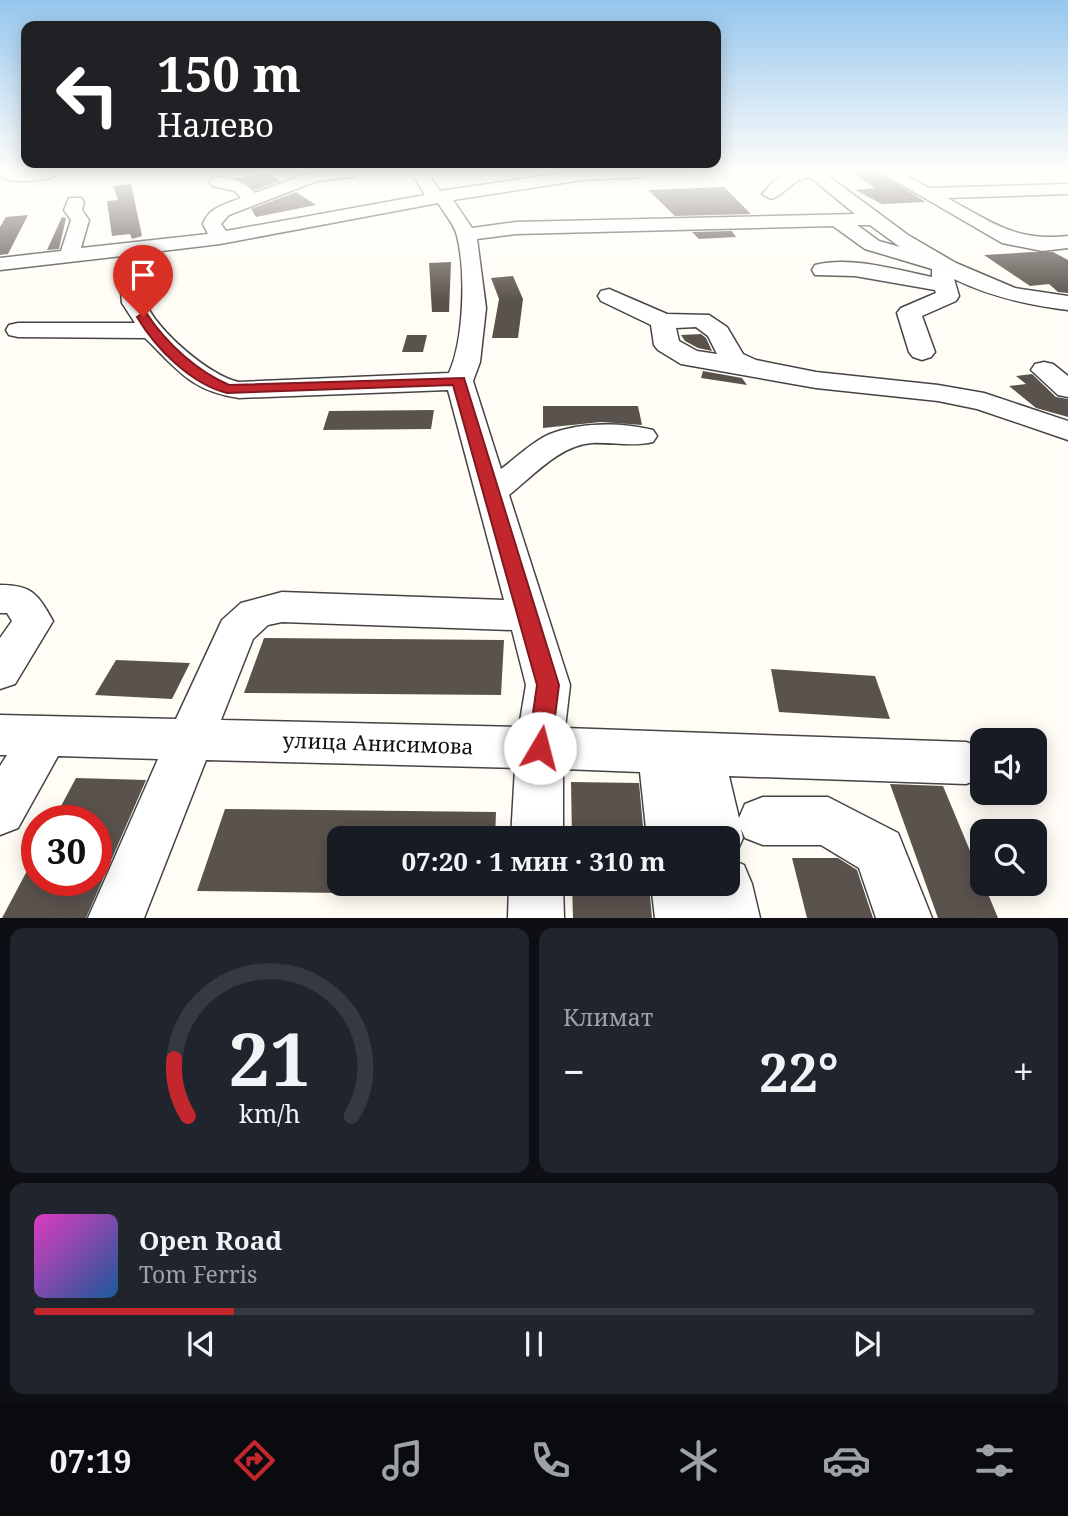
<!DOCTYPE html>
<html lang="ru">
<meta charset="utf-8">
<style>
:root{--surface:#171b24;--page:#20242c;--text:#f1f3f6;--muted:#9ea1a6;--line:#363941;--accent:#c4262e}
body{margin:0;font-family:"Noto Serif",serif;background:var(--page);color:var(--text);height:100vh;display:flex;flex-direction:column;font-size:26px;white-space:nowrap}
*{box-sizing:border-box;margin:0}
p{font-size:23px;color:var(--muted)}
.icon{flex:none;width:38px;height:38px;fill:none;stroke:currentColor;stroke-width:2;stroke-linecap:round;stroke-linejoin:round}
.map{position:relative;height:918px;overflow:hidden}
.sheet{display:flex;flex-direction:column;gap:10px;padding:10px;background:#0d0f14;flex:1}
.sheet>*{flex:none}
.banner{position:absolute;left:21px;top:21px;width:700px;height:147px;border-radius:14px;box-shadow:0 4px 18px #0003;background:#202124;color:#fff;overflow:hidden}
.tools{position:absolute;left:970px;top:728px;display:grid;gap:14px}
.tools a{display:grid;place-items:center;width:77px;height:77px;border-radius:14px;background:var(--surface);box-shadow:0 4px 18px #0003;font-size:35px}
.speed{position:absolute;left:21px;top:805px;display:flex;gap:14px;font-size:35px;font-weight:700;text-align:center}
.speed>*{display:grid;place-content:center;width:91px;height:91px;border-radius:50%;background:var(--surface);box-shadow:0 4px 18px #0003;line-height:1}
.speed .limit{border:10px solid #d22;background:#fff;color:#111}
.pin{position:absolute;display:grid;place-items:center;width:60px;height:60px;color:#fff;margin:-72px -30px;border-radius:50% 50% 50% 0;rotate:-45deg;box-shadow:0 0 7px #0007}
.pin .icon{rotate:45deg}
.me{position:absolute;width:77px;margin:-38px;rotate:8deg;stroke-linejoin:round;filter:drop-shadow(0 0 5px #0008)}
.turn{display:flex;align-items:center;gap:24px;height:147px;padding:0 21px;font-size:32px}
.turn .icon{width:91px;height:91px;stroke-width:2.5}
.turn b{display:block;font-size:49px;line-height:60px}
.big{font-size:52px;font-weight:700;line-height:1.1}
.sheet .tile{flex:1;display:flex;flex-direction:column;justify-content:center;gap:10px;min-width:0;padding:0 24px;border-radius:14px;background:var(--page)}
.sheet .dial{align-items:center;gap:0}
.dial svg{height:182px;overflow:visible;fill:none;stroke:var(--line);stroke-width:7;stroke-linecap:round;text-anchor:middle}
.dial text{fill:var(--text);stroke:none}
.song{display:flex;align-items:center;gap:21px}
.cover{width:84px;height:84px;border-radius:10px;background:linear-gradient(135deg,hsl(310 70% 55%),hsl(210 70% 35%))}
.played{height:7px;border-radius:4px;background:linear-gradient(90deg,var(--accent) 20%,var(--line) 20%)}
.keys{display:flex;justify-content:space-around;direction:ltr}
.heat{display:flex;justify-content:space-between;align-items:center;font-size:38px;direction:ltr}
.sheet .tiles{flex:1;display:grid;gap:10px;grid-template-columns:1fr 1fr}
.tile:last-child{grid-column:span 2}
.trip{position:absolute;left:327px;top:826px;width:413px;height:70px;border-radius:14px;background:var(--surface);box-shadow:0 4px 18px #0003;font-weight:700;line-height:70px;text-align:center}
.tab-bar{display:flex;height:112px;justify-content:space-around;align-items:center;background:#090b0e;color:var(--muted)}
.tab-bar .icon{width:49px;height:49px}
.tab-bar .current{color:var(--accent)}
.tab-bar b{font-size:32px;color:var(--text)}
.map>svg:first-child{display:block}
.building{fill:#5a524d}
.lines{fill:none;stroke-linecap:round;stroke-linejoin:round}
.minor-casing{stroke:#444;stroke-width:3}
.minor{fill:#fff;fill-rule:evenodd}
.route{fill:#c4262e;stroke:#7f191e;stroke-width:2}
.labels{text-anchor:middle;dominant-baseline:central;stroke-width:7;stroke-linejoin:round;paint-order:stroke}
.near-street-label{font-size:21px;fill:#111;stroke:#fff}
</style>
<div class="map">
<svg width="1068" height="918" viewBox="0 0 1068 918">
<rect width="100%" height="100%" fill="#fffdf5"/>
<g class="building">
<polygon points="850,172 878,172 926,202 882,204 855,190 875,188"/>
<polygon points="269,173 280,181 256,190 235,178"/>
<polygon points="131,184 142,236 132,239 130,234 112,236 107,201 118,200 113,186"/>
<polygon points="724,187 751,214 675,216 648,190"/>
<polygon points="296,192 316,205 256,217 251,209"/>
<polygon points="28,215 8,254 0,255 0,227 6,217"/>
<polygon points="62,217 66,218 59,249 47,250"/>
<polygon points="732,231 736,237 699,239 692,232"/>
<polygon points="1032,252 1053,252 1068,260 1068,293 1058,292 1049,284 1030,286 984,255"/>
<polygon points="451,262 449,312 432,312 429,263"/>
<polygon points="513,276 523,299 518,338 492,338 499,299 491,278"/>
<polygon points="701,334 706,338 712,351 698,348 685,341 681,335"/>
<polygon points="407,335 427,335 423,352 402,352"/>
<polygon points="703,371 742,378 747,385 701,378"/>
<polygon points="1032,374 1056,397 1068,399 1068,417 1036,408 1009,386 1026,384 1016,376"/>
<polygon points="543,406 638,406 642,425 601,422 543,428"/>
<polygon points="434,410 431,429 323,430 329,411"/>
<polygon points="264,638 504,640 501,695 244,693"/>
<polygon points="116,660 190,663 172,699 95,695"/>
<polygon points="771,669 875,676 890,719 779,712"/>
<polygon points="76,778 146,780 86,918 2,918 37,852 37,880 96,880 96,821 53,821"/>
<polygon points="571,782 639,783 644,838 572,838"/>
<polygon points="890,784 943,786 998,918 938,918"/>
<polygon points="225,809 496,812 495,838 340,838 340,893 197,891"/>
<polygon points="792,858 838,858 857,870 873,918 807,918"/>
<polygon points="572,884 649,884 652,918 573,918"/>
</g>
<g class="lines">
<g class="minor-casing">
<g id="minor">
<path d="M 15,172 L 62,172 C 54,180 11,185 3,177 L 5,174 Z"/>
<path d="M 312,172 L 360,172 L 352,177 L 317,181 L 229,215 L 221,224 L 226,231 L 425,195 L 411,172 L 427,172 L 440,191 L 570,172 L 653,172 L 645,177 L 582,180 L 453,200 L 472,228 L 516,222 L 855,214 L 810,177 C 790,180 786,195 771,199 L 762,194 L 774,181 L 789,172 L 823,172 L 908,235 L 956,263 L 1015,288 L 1068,296 L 1068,310 C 1028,305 991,297 954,279 L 959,296 L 956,301 L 922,316 L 935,352 L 931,357 L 922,360 L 913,357 L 909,352 L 897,313 L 901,308 L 936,293 L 935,290 L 855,276 L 815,275 L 812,270 L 815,265 C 852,256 896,270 932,277 L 932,269 L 865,249 L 833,226 L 516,234 L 477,239 L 486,308 L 480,362 L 473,381 L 501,469 C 516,458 533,441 550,434 C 580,422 622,422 653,430 L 657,436 L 653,442 C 633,447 613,442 592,443 C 560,445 533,476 509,495 L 570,685 L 565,728 L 966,742 L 982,748 L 982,778 L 966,784 L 729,776 L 739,818 L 745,804 L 763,797 L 828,797 L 898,833 L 932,918 L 876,918 L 859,868 L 821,845 L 763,845 L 745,838 L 741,829 L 743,838 L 735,856 L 729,858 L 744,865 L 752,884 L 760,918 L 655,918 L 651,884 L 728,884 L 728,838 L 647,838 L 640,772 L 563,769 L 563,838 L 511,838 L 515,768 L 206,760 L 144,918 L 88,918 L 158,759 L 58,756 L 18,828 L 0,835 L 0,766 L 7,755 L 0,755 L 0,715 L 176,719 L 222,620 L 241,603 L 282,592 L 504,600 L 448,390 L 239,398 C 191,391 178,370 145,338 L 18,337 L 9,335 L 6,330 L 9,325 L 18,323 L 135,323 L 122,303 L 120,281 L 139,254 L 0,270 L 0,258 L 61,251 L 71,220 L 64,210 L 69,198 L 81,198 L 84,202 L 82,210 L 89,220 L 81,248 L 208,234 L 203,224 C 209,207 226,204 241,198 L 235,191 L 212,186 L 210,182 L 212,178 C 227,175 245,182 255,193 ZM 438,203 C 444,213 455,225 457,236 C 466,271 464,340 449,373 L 239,382 C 211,377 156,330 146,303 C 143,296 143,288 142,281 L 162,251 L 220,244 ZM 857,225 L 870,225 L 900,247 L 879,241 ZM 282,622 L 512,630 L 526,685 L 519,727 L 221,720 L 253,639 L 268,625 Z"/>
<path d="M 880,172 L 899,172 L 929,188 L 1068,184 L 1068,194 L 947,198 C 992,222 1015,242 1068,236 L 1068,248 L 1042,251 L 1002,243 Z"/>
<path d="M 609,289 L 667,314 L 709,315 L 727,327 L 743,354 L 756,360 L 816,372 L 938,385 L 984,393 L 1068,421 L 1068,440 L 977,409 L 938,401 L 816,388 L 681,364 L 658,350 L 654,345 L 651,325 L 601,301 L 598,296 L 601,291 ZM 696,327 L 708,336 L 717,354 L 697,351 L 679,341 L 676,328 Z"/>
<polygon points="1044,362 1053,364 1068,376 1068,397 1058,395 1031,370 1035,364"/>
<path d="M 0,585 C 32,585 38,594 53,621 L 15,684 L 0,689 L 0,638 L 12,621 L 7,613 L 0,613 Z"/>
<polygon points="509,884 563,884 564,918 508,918"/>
</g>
</g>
<use href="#minor" class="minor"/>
</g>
<linearGradient id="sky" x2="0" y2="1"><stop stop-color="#95c6ee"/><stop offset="0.57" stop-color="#fffefa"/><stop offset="1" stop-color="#fffefa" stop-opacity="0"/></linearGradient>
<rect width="1068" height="300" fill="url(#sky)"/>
<path class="route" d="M 143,313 L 147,314 C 167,344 197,371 229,385 L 464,378 L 559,685 L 551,748 L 548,755 L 540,758 L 531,755 L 528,748 L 537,685 L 453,385 L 227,393 C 191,384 156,349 137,317 Z"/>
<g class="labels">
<g class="near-street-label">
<text transform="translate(378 743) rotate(2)">улица Анисимова</text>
</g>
</g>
</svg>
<div class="tools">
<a><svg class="icon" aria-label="sound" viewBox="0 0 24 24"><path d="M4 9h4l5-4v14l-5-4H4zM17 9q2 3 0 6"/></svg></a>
<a><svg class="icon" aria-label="search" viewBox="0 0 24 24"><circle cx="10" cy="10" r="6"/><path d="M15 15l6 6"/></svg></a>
</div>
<div class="speed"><div class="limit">30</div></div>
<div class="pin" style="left:143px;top:317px;background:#d93025"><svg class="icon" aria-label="arrive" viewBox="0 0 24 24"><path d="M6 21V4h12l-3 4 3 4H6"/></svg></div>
<svg class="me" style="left:540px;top:748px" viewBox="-20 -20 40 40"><circle r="19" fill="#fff"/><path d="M0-13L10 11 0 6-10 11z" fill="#c4262e"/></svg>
<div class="trip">07:20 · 1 мин · 310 m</div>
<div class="banner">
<div class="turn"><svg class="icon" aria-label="left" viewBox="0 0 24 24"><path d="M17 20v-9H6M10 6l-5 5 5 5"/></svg><div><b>150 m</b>Налево</div></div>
</div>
</div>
<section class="sheet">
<div class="tiles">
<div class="tile dial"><svg viewBox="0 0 100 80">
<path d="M14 69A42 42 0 1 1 86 69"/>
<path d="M14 69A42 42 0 0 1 8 44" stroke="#c4262e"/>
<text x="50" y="56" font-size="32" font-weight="700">21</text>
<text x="50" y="72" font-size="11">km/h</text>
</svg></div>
<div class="tile"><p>Климат</p>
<div class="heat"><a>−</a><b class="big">22°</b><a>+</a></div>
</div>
<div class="tile">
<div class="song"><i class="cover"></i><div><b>Open Road</b><p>Tom Ferris</p></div></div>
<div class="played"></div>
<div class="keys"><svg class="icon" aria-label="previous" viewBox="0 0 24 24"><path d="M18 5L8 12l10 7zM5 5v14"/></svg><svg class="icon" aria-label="pause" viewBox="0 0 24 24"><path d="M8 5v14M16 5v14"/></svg><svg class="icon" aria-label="next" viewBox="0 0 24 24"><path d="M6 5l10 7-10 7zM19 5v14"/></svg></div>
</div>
</div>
</section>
<nav class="tab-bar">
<b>07:19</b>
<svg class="icon current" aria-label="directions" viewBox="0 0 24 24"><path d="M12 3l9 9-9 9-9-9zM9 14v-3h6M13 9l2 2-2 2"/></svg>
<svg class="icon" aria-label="music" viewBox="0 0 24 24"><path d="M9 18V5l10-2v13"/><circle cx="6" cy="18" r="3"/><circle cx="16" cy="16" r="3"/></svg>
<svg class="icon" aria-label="phone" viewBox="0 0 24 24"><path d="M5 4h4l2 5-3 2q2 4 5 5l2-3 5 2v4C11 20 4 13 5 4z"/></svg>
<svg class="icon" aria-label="climate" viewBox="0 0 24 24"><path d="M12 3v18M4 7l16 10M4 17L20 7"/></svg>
<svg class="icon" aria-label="car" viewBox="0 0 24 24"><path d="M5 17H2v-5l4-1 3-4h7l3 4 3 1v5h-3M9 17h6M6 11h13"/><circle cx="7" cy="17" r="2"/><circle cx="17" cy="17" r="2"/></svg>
<svg class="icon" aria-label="filters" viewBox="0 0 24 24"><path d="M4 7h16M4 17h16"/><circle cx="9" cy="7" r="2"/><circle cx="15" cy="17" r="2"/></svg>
</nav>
